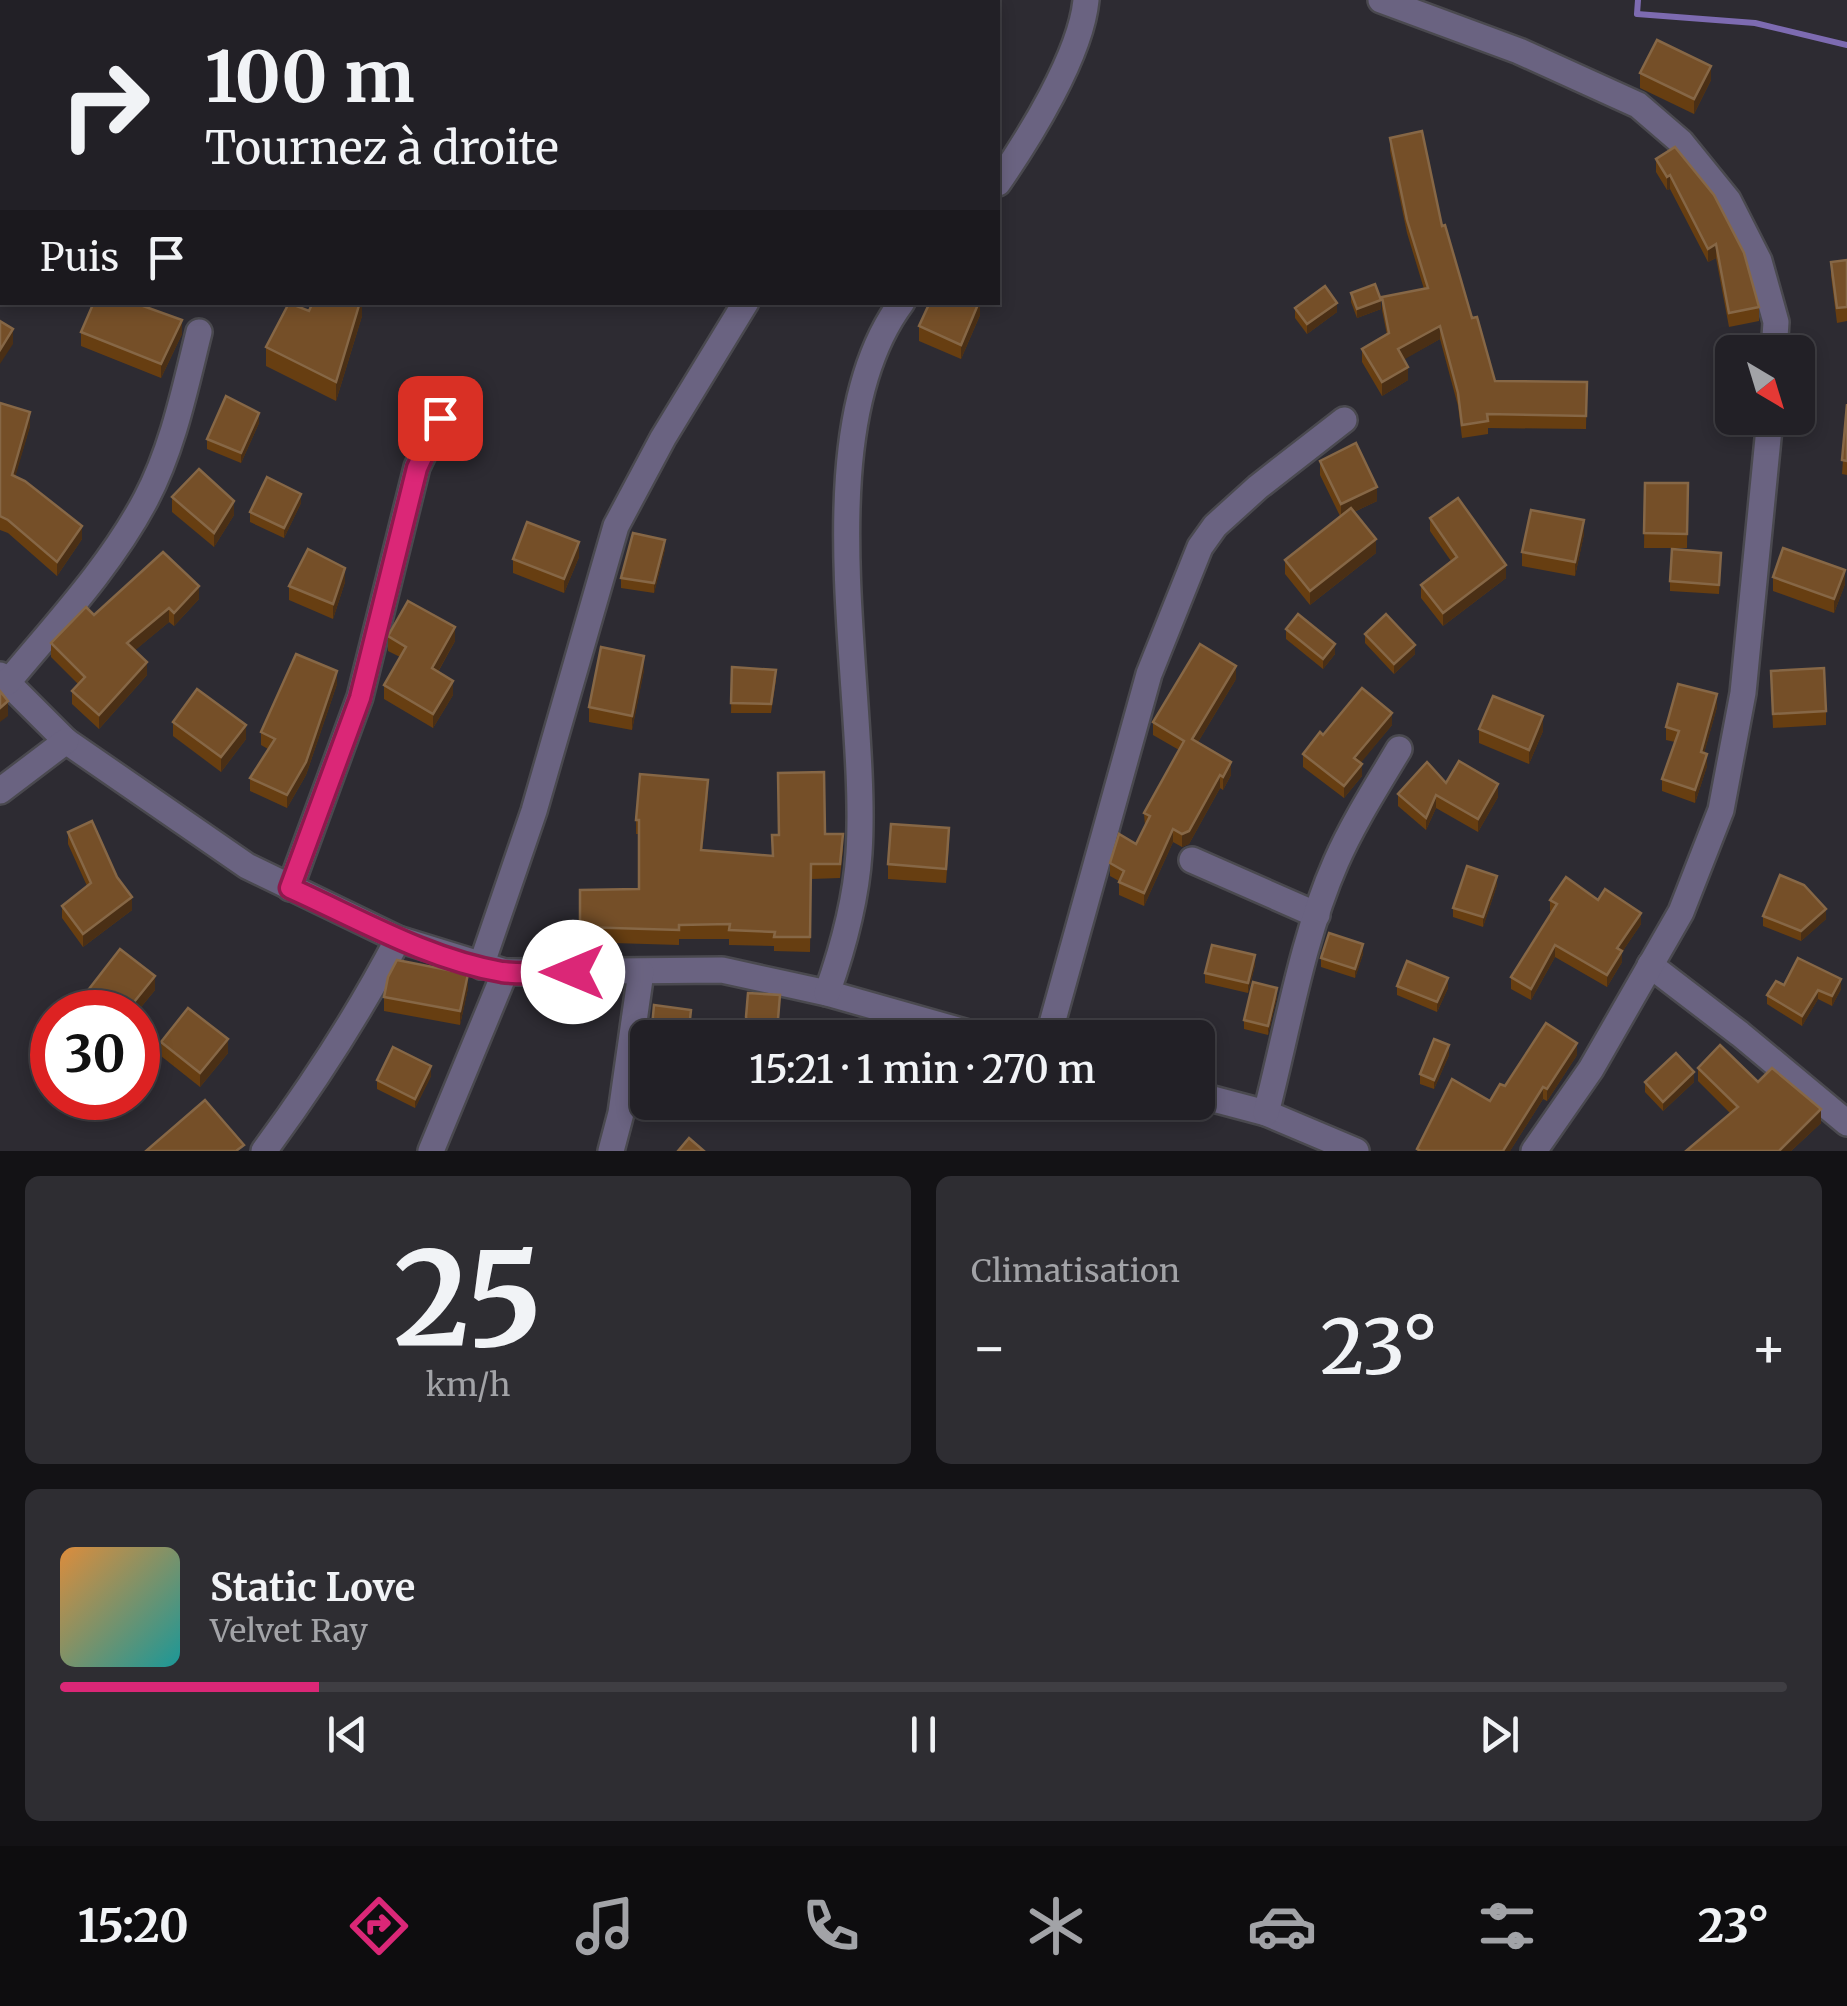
<!DOCTYPE html>
<html lang="fr">
<meta charset="utf-8">
<style>
:root{--surface:#222026;--page:#2e2d32;--text:#f1f3f6;--muted:#a2a3a7;--line:#3f3e43;--accent:#db2777}
body{margin:0;font-family:Merriweather,serif;background:var(--page);color:var(--text);height:100vh;display:flex;flex-direction:column;font-size:38px;white-space:nowrap}
*{box-sizing:border-box;margin:0}
p{font-size:32px;color:var(--muted)}
.icon{flex:none;width:55px;height:55px;fill:none;stroke:currentColor;stroke-width:2;stroke-linecap:round;stroke-linejoin:round}
.map{position:relative;height:1151px;overflow:hidden}
.sheet{display:flex;flex-direction:column;gap:25px;padding:25px;background:#131215;flex:1}
.sheet>*{flex:none}
.top-card{position:absolute;left:0px;top:0px;width:1000px;height:305px;box-shadow:0 5px 15px #0003,0 0 0 2px var(--line);background:#222026;color:var(--text);overflow:hidden}
.needle{width:65px;rotate:142deg}
.controls{position:absolute;left:1715px;top:335px;display:grid;gap:20px}
.controls a{display:grid;place-items:center;width:100px;height:100px;border-radius:15px;background:var(--surface);box-shadow:0 5px 15px #0003,0 0 0 2px var(--line);font-size:50px}
.speed{position:absolute;left:30px;top:990px;display:flex;gap:20px;font-size:50px;font-weight:700;text-align:center}
.speed>*{display:grid;place-content:center;width:130px;height:130px;border-radius:50%;background:var(--surface);box-shadow:0 5px 15px #0003,0 0 0 2px var(--line);line-height:1}
.speed .limit{border:15px solid #d22;background:#fff;color:#111}
.pin{position:absolute;display:grid;place-items:center;width:85px;height:85px;color:#fff;margin:-42px;border-radius:20px;box-shadow:0 5px 15px #0006}
.me{position:absolute;width:110px;margin:-55px;rotate:270deg;stroke-linejoin:round;filter:drop-shadow(0 0 8px #0008)}
.turn{display:flex;align-items:center;gap:35px;height:210px;padding:0 40px;font-size:45px}
.turn .icon{width:130px;height:130px;stroke-width:2.5}
.turn b{display:block;font-size:70px;line-height:85px}
.then{display:flex;align-items:center;height:95px;padding:0 40px;background:#0003;gap:20px;font-size:38px}
.big{font-size:75px;font-weight:600;line-height:1.1}
.sheet .widget{flex:1;display:flex;flex-direction:column;justify-content:center;gap:15px;min-width:0;padding:0 35px;border-radius:15px;background:var(--page)}
.sheet .dial{align-items:center;gap:0}
.dial b{font-size:130px;line-height:1}
.song{display:flex;align-items:center;gap:30px}
.cover{width:120px;height:120px;border-radius:15px;background:linear-gradient(135deg,hsl(30 70% 55%),hsl(180 70% 35%))}
.played{height:10px;border-radius:5px;background:linear-gradient(90deg,var(--accent) 15%,var(--line) 15%)}
.keys{display:flex;justify-content:space-around;direction:ltr}
.heat{display:flex;justify-content:space-between;align-items:center;font-size:55px;direction:ltr}
.sheet .tiles{flex:1;display:grid;gap:25px;grid-template-columns:1fr 1fr}
.widget:last-child{grid-column:span 2}
.trip{position:absolute;left:630px;top:1020px;width:585px;height:100px;border-radius:15px;background:var(--surface);box-shadow:0 5px 15px #0003,0 0 0 2px var(--line);font-weight:600;line-height:100px;text-align:center}
.tabs{display:flex;height:160px;justify-content:space-around;align-items:center;background:#0e0d0f;color:var(--muted)}
.tabs .icon{width:70px;height:70px}
.tabs .selected{color:var(--accent)}
.tabs b{font-size:45px;color:var(--text)}
.map>svg:first-child{display:block}
.lines{fill:none;stroke-linecap:round;stroke-linejoin:round}
.stream{stroke:#7d6bb1;stroke-width:6}
.street-casing{stroke:#4a494f;stroke-width:30}
.street{stroke:#6a6381;stroke-width:25}
.wall{fill:#673e11}
.shaded-wall{fill:#4a2f15}
.building{fill:#754f28;stroke:#866746;stroke-width:2.5}
.route-casing{stroke:#8e194d;stroke-width:25}
.route{stroke:#db2777;stroke-width:18}
</style>
<div class="map">
<svg width="1847" height="1151" viewBox="0 0 1847 1151">
<rect width="100%" height="100%" fill="#2d2b32"/>
<g class="lines">
<polyline class="stream" points="1638,0 1637,14 1755,23 1847,45"/>
<g class="street-casing">
<g id="street">
<polyline points="546,0 548,2"/>
<polyline points="1381,0 1519,51 1638,105 1681,142 1728,200 1759,261 1776,322 1774,352"/>
<polyline points="889,2 890,0"/>
<path d="M 998,183 C 1029,138 1081,55 1086,0"/>
<polyline points="0,675 66,741 247,866 398,939 505,972 722,970 827,993 986,1038"/>
<path d="M 8,682 C 56,624 110,567 146,499 C 173,448 185,388 199,332"/>
<polyline points="0,791 66,741"/>
<polyline points="1192,860 1317,915"/>
<polyline points="290,888 360,697 417,467 452,394"/>
<polyline points="1650,965 1740,1034 1847,1123"/>
<polyline points="481,966 534,811 616,526 663,438 746,302"/>
<path d="M 827,993 C 843,948 856,902 859,853 C 869,696 803,434 902,302"/>
<polyline points="1048,1038 1149,674 1200,547 1215,526 1258,487 1344,420"/>
<polyline points="1198,1095 1266,1113 1356,1151"/>
<path d="M 1266,1113 C 1287,1032 1302,939 1336,862 C 1353,823 1377,786 1399,749"/>
<path d="M 264,1151 C 314,1083 359,1014 398,939"/>
<polyline points="431,1151 505,972"/>
<polyline points="611,1151 621,1113 641,972"/>
<polyline points="1534,1151 1591,1069 1681,912 1721,810 1743,693 1770,418"/>
</g>
</g>
<use href="#street" class="street"/>
</g>
<g class="wall">
<polygon points="1640,73 1711,80 1694,114 1640,88"/>
<polygon points="1390,138 1442,226 1472,318 1495,381 1587,382 1586,429 1488,428 1488,434 1462,438 1458,406 1440,339 1404,359 1408,380 1382,396 1362,362 1362,349 1387,335 1382,310 1382,297 1424,289 1407,233 1390,151"/>
<polygon points="1675,147 1759,307 1759,321 1729,327 1716,258 1708,262 1670,189 1667,190 1656,172 1656,159"/>
<polygon points="1847,260 1847,321 1837,323 1831,276 1831,262"/>
<polygon points="1351,293 1381,309 1357,318 1351,302"/>
<polygon points="362,302 362,316 336,401 266,366 266,347 309,311"/>
<polygon points="1295,308 1337,312 1307,334 1295,318"/>
<polygon points="980,315 961,359 919,341 919,326"/>
<polygon points="81,332 182,334 161,378 81,346"/>
<polygon points="0,403 30,426 15,476 82,539 57,576 8,533 0,530"/>
<polygon points="1847,404 1847,475 1842,474"/>
<polygon points="259,423 241,463 207,449 207,439"/>
<polygon points="1320,461 1377,501 1354,512 1376,553 1310,605 1285,574 1285,560 1340,516 1320,475"/>
<polygon points="1645,483 1688,483 1687,548 1644,548"/>
<polygon points="172,497 234,515 214,547 172,512"/>
<polygon points="301,503 284,538 250,522 250,512"/>
<polygon points="1430,518 1506,578 1443,626 1421,598 1421,585 1451,561 1430,531"/>
<polygon points="1584,534 1575,576 1522,566 1522,552"/>
<polygon points="665,549 654,593 621,588 621,578"/>
<polygon points="579,557 564,593 513,573 513,559"/>
<polygon points="1721,562 1719,594 1670,591 1670,581"/>
<polygon points="1773,577 1845,584 1834,613 1773,591"/>
<polygon points="345,582 333,619 289,600 289,586"/>
<polygon points="199,599 174,626 169,622 135,650 147,675 99,729 72,704 72,691 78,684 51,657 51,643 94,615"/>
<polygon points="1286,629 1335,654 1323,669 1286,639"/>
<polygon points="1365,634 1415,654 1394,674 1365,643"/>
<polygon points="388,636 455,641 438,672 453,695 433,728 384,699 384,685 400,657 388,651"/>
<polygon points="732,667 776,680 771,713 731,713"/>
<polygon points="644,670 632,730 589,722 589,707"/>
<polygon points="1236,679 1198,742 1231,775 1223,790 1220,788 1189,844 1182,847 1173,842 1144,906 1119,895 1119,881 1110,876 1110,863 1136,844 1145,826 1144,813 1179,750 1153,735 1153,722"/>
<polygon points="337,684 306,775 287,808 250,791 250,778 268,749 261,745 261,732"/>
<polygon points="1771,685 1826,711 1826,725 1773,728"/>
<polygon points="1717,707 1704,753 1707,766 1695,803 1662,791 1662,779 1675,742 1666,740 1666,727"/>
<polygon points="173,722 246,739 221,772 173,736"/>
<polygon points="1392,725 1360,763 1362,776 1344,798 1303,767 1303,754 1323,735"/>
<polygon points="1479,729 1543,731 1529,764 1479,743"/>
<polygon points="1446,783 1498,797 1478,832 1436,808 1426,830 1398,806 1398,794"/>
<polygon points="708,795 702,850 773,856 825,834 843,848 840,878 811,879 810,952 774,951 774,946 729,945 729,939 679,939 679,945 580,942 580,890 639,889 639,834 636,834 636,820"/>
<polygon points="68,832 132,910 83,947 62,918 62,906 87,886 68,844"/>
<polygon points="949,843 946,883 888,879 888,864"/>
<polygon points="1497,885 1483,927 1453,917 1453,908"/>
<polygon points="1550,900 1598,900 1641,924 1622,952 1622,962 1607,987 1555,957 1531,1000 1511,989 1511,977 1551,912 1550,911"/>
<polygon points="1763,916 1826,919 1801,941 1763,926"/>
<polygon points="1363,954 1355,978 1321,967 1321,958"/>
<polygon points="1255,965 1248,993 1205,983 1205,973"/>
<polygon points="1784,985 1841,989 1832,1006 1818,999 1802,1026 1767,1004 1767,995"/>
<polygon points="1397,986 1448,988 1437,1012 1397,995"/>
<polygon points="468,988 460,1025 384,1011 384,997"/>
<polygon points="89,989 155,990 137,1012 101,1012 89,1003"/>
<polygon points="1277,997 1268,1035 1244,1029 1244,1020"/>
<polygon points="161,1042 228,1053 200,1087 161,1056"/>
<polygon points="1449,1055 1434,1089 1420,1084 1420,1074"/>
<polygon points="1577,1055 1547,1101 1543,1099 1510,1151 1417,1151 1417,1149 1490,1101 1505,1086"/>
<polygon points="1698,1068 1758,1082 1821,1123 1791,1151 1686,1151 1731,1114 1698,1081"/>
<polygon points="431,1076 415,1108 377,1089 377,1080"/>
<polygon points="1645,1082 1694,1082 1663,1111 1645,1092"/>
</g>
<g class="shaded-wall">
<polygon points="1711,66 1711,80 1694,114 1694,99"/>
<polygon points="1670,175 1670,189 1667,190 1667,177"/>
<polygon points="2,236 2,250 0,253 0,238"/>
<polygon points="1716,244 1716,258 1708,262 1708,249"/>
<polygon points="1381,300 1381,309 1357,318 1357,309"/>
<polygon points="360,302 362,302 362,316 336,401 336,382"/>
<polygon points="980,302 980,315 961,359 961,345"/>
<polygon points="1337,303 1337,312 1307,334 1307,324"/>
<polygon points="182,320 182,334 161,378 161,364"/>
<polygon points="1440,326 1440,339 1398,363 1398,349"/>
<polygon points="13,329 13,344 0,364 0,350"/>
<polygon points="1408,367 1408,380 1382,396 1382,382"/>
<polygon points="30,412 30,426 12,488 12,475"/>
<polygon points="259,413 259,423 241,463 241,453"/>
<polygon points="1377,487 1377,501 1341,518 1341,504"/>
<polygon points="301,494 301,503 284,538 284,528"/>
<polygon points="234,501 234,515 214,547 214,533"/>
<polygon points="1584,520 1584,534 1575,576 1575,562"/>
<polygon points="82,526 82,539 57,576 57,562"/>
<polygon points="1376,539 1376,553 1310,605 1310,591"/>
<polygon points="665,540 665,549 654,593 654,583"/>
<polygon points="579,542 579,557 564,593 564,579"/>
<polygon points="1506,565 1506,578 1443,626 1443,613"/>
<polygon points="345,568 345,582 333,619 333,604"/>
<polygon points="1845,570 1845,584 1834,613 1834,599"/>
<polygon points="199,586 199,599 174,626 174,613"/>
<polygon points="169,608 169,622 127,657 127,643"/>
<polygon points="455,627 455,641 432,682 432,668"/>
<polygon points="1335,644 1335,654 1323,669 1323,659"/>
<polygon points="1415,645 1415,654 1394,674 1394,664"/>
<polygon points="644,656 644,670 632,730 632,716"/>
<polygon points="147,662 147,675 99,729 99,715"/>
<polygon points="1236,666 1236,679 1192,752 1192,739"/>
<polygon points="337,671 337,684 306,775 287,808 287,795"/>
<polygon points="453,681 453,695 433,728 433,714"/>
<polygon points="1717,694 1717,707 1701,764 1701,752"/>
<polygon points="8,701 8,716 0,722 0,708"/>
<polygon points="1392,713 1392,725 1354,771 1354,758"/>
<polygon points="1543,716 1543,731 1529,764 1529,750"/>
<polygon points="246,725 246,739 221,772 221,757"/>
<polygon points="1707,754 1707,766 1695,803 1695,790"/>
<polygon points="1231,762 1231,775 1223,790 1223,777"/>
<polygon points="1362,764 1362,776 1344,798 1344,786"/>
<polygon points="1220,775 1220,788 1189,844 1182,847 1182,834"/>
<polygon points="708,780 708,795 701,864 701,850"/>
<polygon points="1498,784 1498,797 1478,832 1478,819"/>
<polygon points="1436,795 1436,808 1426,830 1426,818"/>
<polygon points="1173,829 1173,842 1144,906 1144,893"/>
<polygon points="1497,876 1497,885 1483,927 1483,917"/>
<polygon points="132,897 132,910 83,947 83,934"/>
<polygon points="1826,909 1826,919 1801,941 1801,931"/>
<polygon points="1641,913 1641,924 1622,952 1622,962 1607,987 1607,975 1617,948"/>
<polygon points="1363,944 1363,954 1355,978 1355,969"/>
<polygon points="1555,945 1555,957 1531,1000 1531,989"/>
<polygon points="1255,955 1255,965 1248,993 1248,983"/>
<polygon points="468,974 468,988 460,1025 460,1011"/>
<polygon points="155,976 155,990 137,1012 126,1012"/>
<polygon points="1448,978 1448,988 1437,1012 1437,1002"/>
<polygon points="1841,979 1841,989 1832,1006 1832,996"/>
<polygon points="1277,988 1277,997 1268,1035 1268,1026"/>
<polygon points="1818,990 1818,999 1802,1026 1802,1016"/>
<polygon points="228,1039 228,1053 200,1087 200,1073"/>
<polygon points="1577,1043 1577,1055 1547,1101 1547,1089"/>
<polygon points="1449,1045 1449,1055 1434,1089 1434,1080"/>
<polygon points="431,1066 431,1076 415,1108 415,1099"/>
<polygon points="1694,1072 1694,1082 1663,1111 1663,1102"/>
<polygon points="1543,1087 1543,1099 1510,1151 1503,1151"/>
<polygon points="1821,1109 1821,1123 1791,1151 1778,1151"/>
</g>
<g class="building">
<polygon points="800,0 829,0 834,2 799,2"/>
<polygon points="1657,40 1711,66 1694,99 1640,73"/>
<polygon points="1422,131 1442,226 1445,225 1472,318 1477,317 1495,381 1587,382 1586,416 1487,414 1488,421 1462,425 1458,393 1440,326 1398,349 1408,367 1382,382 1362,349 1389,333 1382,297 1428,288 1407,220 1390,138"/>
<polygon points="1675,147 1714,195 1744,253 1759,307 1729,313 1716,244 1708,249 1670,175 1667,177 1656,159"/>
<polygon points="1847,260 1847,307 1837,308 1831,262"/>
<polygon points="1375,284 1381,300 1357,309 1351,293"/>
<polygon points="1325,286 1337,303 1307,324 1295,308"/>
<polygon points="94,302 132,302 182,320 161,364 81,332"/>
<polygon points="313,302 360,302 336,382 266,347 289,303 309,311"/>
<polygon points="930,302 979,302 961,345 919,326"/>
<polygon points="0,321 13,329 0,350"/>
<polygon points="226,396 259,413 241,453 207,439"/>
<polygon points="0,403 30,412 12,475 25,481 82,526 57,562 8,520 0,516"/>
<polygon points="1847,404 1847,461 1842,460"/>
<polygon points="1356,443 1377,487 1341,504 1320,461"/>
<polygon points="199,469 234,501 214,533 172,497"/>
<polygon points="267,477 301,494 284,528 250,512"/>
<polygon points="1645,483 1688,483 1687,534 1644,533"/>
<polygon points="1458,498 1506,565 1443,613 1421,585 1457,557 1430,518"/>
<polygon points="1351,508 1376,539 1310,591 1285,560"/>
<polygon points="1531,510 1584,520 1575,562 1522,552"/>
<polygon points="527,522 579,542 564,579 513,559"/>
<polygon points="633,533 665,540 654,583 621,578"/>
<polygon points="1783,548 1845,570 1834,599 1773,577"/>
<polygon points="308,549 345,568 333,604 289,586"/>
<polygon points="1672,549 1721,553 1719,585 1670,581"/>
<polygon points="163,552 199,586 174,613 169,608 127,643 147,662 99,715 72,691 85,677 51,643 86,607 94,615"/>
<polygon points="408,601 455,627 432,668 453,681 433,714 384,685 406,647 388,636"/>
<polygon points="1298,614 1335,644 1323,659 1286,629"/>
<polygon points="1386,614 1415,645 1394,664 1365,634"/>
<polygon points="1200,644 1236,666 1192,739 1231,762 1223,777 1220,775 1189,831 1182,834 1173,829 1144,893 1119,882 1124,871 1110,863 1119,834 1136,844 1150,816 1144,813 1184,741 1153,722"/>
<polygon points="601,647 644,656 632,716 589,707"/>
<polygon points="296,654 337,671 306,762 287,795 250,778 275,739 261,732"/>
<polygon points="732,667 776,670 771,704 731,703"/>
<polygon points="1824,668 1826,711 1773,714 1771,671"/>
<polygon points="1678,684 1717,694 1701,752 1707,754 1695,790 1662,779 1679,731 1666,727"/>
<polygon points="1362,688 1392,713 1354,758 1362,764 1344,786 1303,754 1320,732 1323,735"/>
<polygon points="197,689 246,725 221,757 173,722"/>
<polygon points="0,691 8,701 0,708"/>
<polygon points="1493,696 1543,716 1529,750 1479,729"/>
<polygon points="1459,761 1498,784 1478,819 1436,795 1426,818 1398,794 1427,762 1446,783"/>
<polygon points="824,772 825,834 843,834 840,864 811,864 810,937 774,937 775,932 729,930 730,924 679,925 679,930 580,927 580,890 639,889 639,820 636,820 640,774 708,780 701,850 773,856 772,835 779,835 778,773"/>
<polygon points="92,821 117,877 132,897 83,934 62,906 91,883 68,832"/>
<polygon points="891,824 949,828 946,869 888,864"/>
<polygon points="1467,866 1497,876 1483,917 1453,908"/>
<polygon points="1780,875 1804,885 1826,909 1801,931 1763,916"/>
<polygon points="1566,877 1598,900 1605,889 1641,913 1617,948 1622,951 1607,975 1555,945 1531,989 1511,977 1557,904 1550,900"/>
<polygon points="1329,933 1363,944 1355,969 1321,958"/>
<polygon points="1212,945 1255,955 1248,983 1205,973"/>
<polygon points="120,949 155,976 126,1012 120,1012 89,989"/>
<polygon points="1798,958 1841,979 1832,996 1818,990 1802,1016 1767,995 1776,981 1784,985"/>
<polygon points="397,960 468,974 460,1011 384,997 388,977"/>
<polygon points="1407,961 1448,978 1437,1002 1397,986"/>
<polygon points="1253,982 1277,988 1268,1026 1244,1020"/>
<polygon points="748,993 780,995 777,1031 779,1038 751,1038 746,1017"/>
<polygon points="654,1005 691,1010 688,1038 651,1038"/>
<polygon points="188,1008 228,1039 200,1073 161,1042"/>
<polygon points="1546,1023 1577,1043 1547,1089 1543,1087 1503,1151 1421,1151 1417,1149 1452,1079 1490,1101 1500,1084 1505,1086"/>
<polygon points="1434,1039 1449,1045 1434,1080 1420,1074"/>
<polygon points="1720,1045 1758,1082 1772,1068 1821,1109 1779,1151 1686,1151 1738,1107 1698,1068"/>
<polygon points="393,1047 431,1066 415,1099 377,1080"/>
<polygon points="1676,1053 1694,1072 1663,1102 1645,1082"/>
<polygon points="205,1100 244,1145 236,1151 146,1151"/>
<polygon points="689,1138 704,1151 678,1151"/>
</g>
<g class="lines">
<g class="route-casing">
<path id="route" d="M 440,418 L 417,468 L 360,698 L 290,888 C 359,919 427,959 502,972 C 524,975 550,972 573,972"/>
</g>
<use href="#route" class="route"/>
</g>
</svg>
<div class="controls">
<a><svg class="needle" viewBox="-14 -14 28 28"><path d="M0-13l5 13h-10z" fill="#e53935"/><path d="M0 13l5-13h-10z" fill="#a2a3a7"/></svg></a>
</div>
<div class="speed"><div class="limit">30</div></div>
<div class="pin" style="left:440px;top:418px;background:#d93025"><svg class="icon" aria-label="arrive" viewBox="0 0 24 24"><path d="M6 21V4h12l-3 4 3 4H6"/></svg></div>
<svg class="me" style="left:573px;top:972px" viewBox="-20 -20 40 40"><circle r="19" fill="#fff"/><path d="M0-13L10 11 0 6-10 11z" fill="#db2777"/></svg>
<div class="trip">15:21 · 1 min · 270 m</div>
<div class="top-card">
<div class="turn"><svg class="icon" aria-label="right" viewBox="0 0 24 24"><path d="M7 20v-9h11M14 6l5 5-5 5"/></svg><div><b>100 m</b>Tournez à droite</div></div>
<div class="then">Puis<svg class="icon" aria-label="arrive" viewBox="0 0 24 24"><path d="M6 21V4h12l-3 4 3 4H6"/></svg></div>
</div>
</div>
<section class="sheet">
<div class="tiles">
<div class="widget dial"><b>25</b><p>km/h</p></div>
<div class="widget"><p>Climatisation</p>
<div class="heat"><a>−</a><b class="big">23°</b><a>+</a></div>
</div>
<div class="widget">
<div class="song"><i class="cover"></i><div><b>Static Love</b><p>Velvet Ray</p></div></div>
<div class="played"></div>
<div class="keys"><svg class="icon" aria-label="previous" viewBox="0 0 24 24"><path d="M18 5L8 12l10 7zM5 5v14"/></svg><svg class="icon" aria-label="pause" viewBox="0 0 24 24"><path d="M8 5v14M16 5v14"/></svg><svg class="icon" aria-label="next" viewBox="0 0 24 24"><path d="M6 5l10 7-10 7zM19 5v14"/></svg></div>
</div>
</div>
</section>
<nav class="tabs">
<b>15:20</b>
<svg class="icon selected" aria-label="directions" viewBox="0 0 24 24"><path d="M12 3l9 9-9 9-9-9zM9 14v-3h6M13 9l2 2-2 2"/></svg>
<svg class="icon" aria-label="music" viewBox="0 0 24 24"><path d="M9 18V5l10-2v13"/><circle cx="6" cy="18" r="3"/><circle cx="16" cy="16" r="3"/></svg>
<svg class="icon" aria-label="phone" viewBox="0 0 24 24"><path d="M5 4h4l2 5-3 2q2 4 5 5l2-3 5 2v4C11 20 4 13 5 4z"/></svg>
<svg class="icon" aria-label="climate" viewBox="0 0 24 24"><path d="M12 3v18M4 7l16 10M4 17L20 7"/></svg>
<svg class="icon" aria-label="car" viewBox="0 0 24 24"><path d="M5 17H2v-5l4-1 3-4h7l3 4 3 1v5h-3M9 17h6M6 11h13"/><circle cx="7" cy="17" r="2"/><circle cx="17" cy="17" r="2"/></svg>
<svg class="icon" aria-label="filters" viewBox="0 0 24 24"><path d="M4 7h16M4 17h16"/><circle cx="9" cy="7" r="2"/><circle cx="15" cy="17" r="2"/></svg>
<b>23°</b>
</nav>
